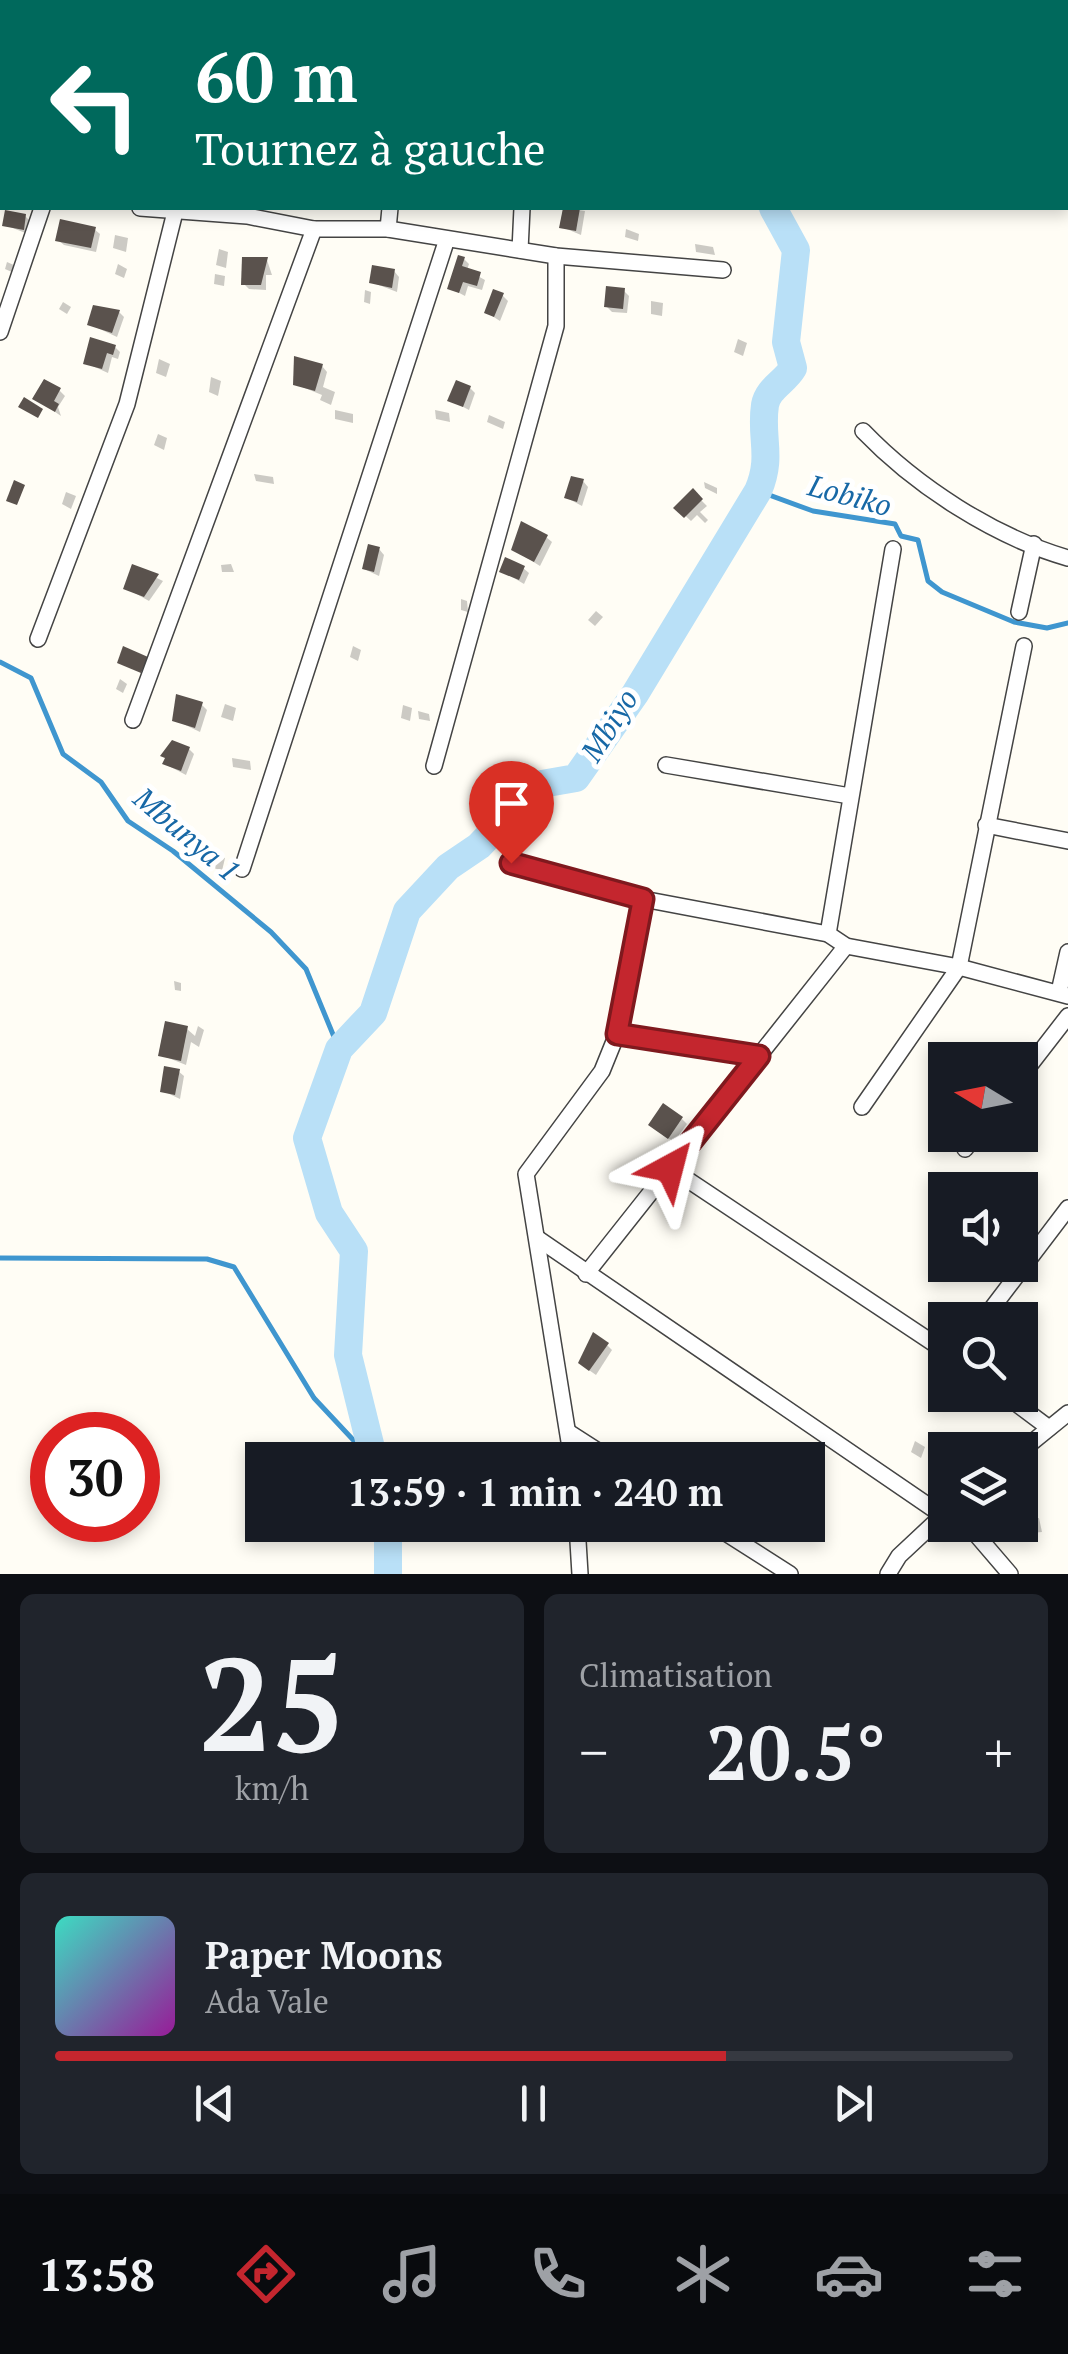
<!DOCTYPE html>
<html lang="fr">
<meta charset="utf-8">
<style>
:root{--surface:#171b24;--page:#20242c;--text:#f1f3f6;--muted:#9ea1a6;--line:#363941;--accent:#c4262e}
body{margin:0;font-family:"PT Serif",serif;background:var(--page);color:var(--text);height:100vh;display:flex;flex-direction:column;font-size:38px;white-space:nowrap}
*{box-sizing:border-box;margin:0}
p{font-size:32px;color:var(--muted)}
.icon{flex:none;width:55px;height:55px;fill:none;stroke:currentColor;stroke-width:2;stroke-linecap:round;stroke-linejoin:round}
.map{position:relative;height:1574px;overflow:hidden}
.drawer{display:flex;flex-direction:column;gap:20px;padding:20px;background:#0d0f14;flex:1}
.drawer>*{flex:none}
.guide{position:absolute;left:0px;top:0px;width:1070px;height:210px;box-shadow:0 5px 15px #0003;background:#00695c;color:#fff;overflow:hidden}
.needle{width:65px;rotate:280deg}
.buttons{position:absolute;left:928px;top:1042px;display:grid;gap:20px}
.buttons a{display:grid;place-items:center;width:110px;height:110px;border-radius:0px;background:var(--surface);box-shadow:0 5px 15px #0003;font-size:50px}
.speed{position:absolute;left:30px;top:1412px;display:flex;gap:20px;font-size:50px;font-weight:700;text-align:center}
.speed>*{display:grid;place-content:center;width:130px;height:130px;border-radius:50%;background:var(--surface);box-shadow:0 5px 15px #0003;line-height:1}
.speed .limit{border:15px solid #d22;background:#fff;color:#111}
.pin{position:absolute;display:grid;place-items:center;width:85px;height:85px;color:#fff;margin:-102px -42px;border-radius:50% 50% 50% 0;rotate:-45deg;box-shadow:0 0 10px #0007}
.pin .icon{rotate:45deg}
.me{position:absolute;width:110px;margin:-55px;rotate:38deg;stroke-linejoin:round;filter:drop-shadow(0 0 8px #0008)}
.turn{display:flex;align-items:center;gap:35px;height:210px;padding:0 30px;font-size:45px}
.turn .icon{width:130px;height:130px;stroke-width:2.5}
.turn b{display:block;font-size:70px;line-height:85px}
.big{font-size:75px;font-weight:700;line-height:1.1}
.drawer .card{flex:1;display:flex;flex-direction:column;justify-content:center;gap:15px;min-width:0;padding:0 35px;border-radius:15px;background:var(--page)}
.drawer .dial{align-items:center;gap:0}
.dial b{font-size:130px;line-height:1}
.song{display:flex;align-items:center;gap:30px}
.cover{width:120px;height:120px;border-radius:15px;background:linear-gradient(135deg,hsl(170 70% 55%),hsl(300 70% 35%))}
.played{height:10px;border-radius:5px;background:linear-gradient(90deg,var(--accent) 70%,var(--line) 70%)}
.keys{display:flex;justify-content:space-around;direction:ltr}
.heat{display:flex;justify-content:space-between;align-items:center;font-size:55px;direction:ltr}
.drawer .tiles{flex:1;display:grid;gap:20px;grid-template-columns:1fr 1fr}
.card:last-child{grid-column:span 2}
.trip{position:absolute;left:245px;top:1442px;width:580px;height:100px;border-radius:0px;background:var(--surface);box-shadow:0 5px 15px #0003;font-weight:700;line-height:100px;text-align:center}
.tab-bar{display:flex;height:160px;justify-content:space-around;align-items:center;background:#090b0e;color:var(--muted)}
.tab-bar .icon{width:70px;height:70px}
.tab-bar .selected{color:var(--accent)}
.tab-bar b{font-size:45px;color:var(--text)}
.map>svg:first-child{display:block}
.shadow{fill:#0003}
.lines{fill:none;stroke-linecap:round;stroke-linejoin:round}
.stream{stroke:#3f96cf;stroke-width:5}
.river{stroke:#b9e0f7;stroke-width:28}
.building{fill:#5a524d}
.minor-casing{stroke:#444;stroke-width:18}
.minor{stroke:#fff;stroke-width:15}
.route-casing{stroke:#7f191e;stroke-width:25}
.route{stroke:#c4262e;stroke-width:18}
.labels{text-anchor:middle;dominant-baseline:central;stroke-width:10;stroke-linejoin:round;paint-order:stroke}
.water-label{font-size:30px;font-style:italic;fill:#1768a6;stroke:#fff}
</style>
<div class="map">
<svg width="1068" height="1574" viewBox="0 0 1068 1574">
<rect width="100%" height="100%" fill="#fffdf5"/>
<g class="shadow">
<polygon points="565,208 585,211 581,235 562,227"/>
<polygon points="25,216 31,222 28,234 5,225"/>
<polygon points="94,229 100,234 96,252 64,245 58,240"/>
<polygon points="626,229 639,234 638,241 625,237"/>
<polygon points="115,235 128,238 126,252 113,248"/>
<polygon points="695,244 713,247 715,255 696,252"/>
<polygon points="219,249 228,252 226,268 216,265"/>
<polygon points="464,259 469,264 467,270 485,280 482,290 468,286 465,296 450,288"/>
<polygon points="267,260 272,275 266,275 266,290 249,289 244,284"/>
<polygon points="7,262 16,266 14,273 5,269"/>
<polygon points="118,264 127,269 124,278 115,274"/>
<polygon points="394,271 399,277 397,292 371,282"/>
<polygon points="215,274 225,276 224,286 214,284"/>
<polygon points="365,290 371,292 370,304 364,302"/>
<polygon points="624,291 629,296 627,313 612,312 606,306"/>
<polygon points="502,295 508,301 500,321 486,312"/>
<polygon points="651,301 663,303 662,316 651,314"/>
<polygon points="63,302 71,307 67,314 59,309"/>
<polygon points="119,312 124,317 117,337 89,324"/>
<polygon points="738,339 747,343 743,356 734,352"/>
<polygon points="115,347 120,352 118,359 112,357 108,373 86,363"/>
<polygon points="159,359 170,364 166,377 156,373"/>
<polygon points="322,366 327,372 323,387 335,392 331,405 320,400 322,395 295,384"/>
<polygon points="211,377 221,381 218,396 209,392"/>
<polygon points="470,388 475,393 469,410 450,400"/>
<polygon points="59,390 65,396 58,407 61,416 36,399"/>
<polygon points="335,410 353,414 353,423 335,419"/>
<polygon points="435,410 449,413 450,422 436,419"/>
<polygon points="489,415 505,422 503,429 487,422"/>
<polygon points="158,434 167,438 164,450 154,445"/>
<polygon points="254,474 273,477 274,484 256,481"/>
<polygon points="583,481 588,487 582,506 567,498"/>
<polygon points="704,482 717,488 717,494 705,488"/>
<polygon points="66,492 76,496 71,509 62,504"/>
<polygon points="693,492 707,506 700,512 708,520 705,523 697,515 691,521 677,508"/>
<polygon points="546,537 552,542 540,566 514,550"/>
<polygon points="379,549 384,555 379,576 364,569"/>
<polygon points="231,564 234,572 222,572 221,565"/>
<polygon points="134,567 163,581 149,601 126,588"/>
<polygon points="523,568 529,573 524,584 502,571"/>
<polygon points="461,599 467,601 468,612 461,610"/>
<polygon points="596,611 603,617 595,626 588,620"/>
<polygon points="353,646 361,650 358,661 350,657"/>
<polygon points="120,679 127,684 123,693 116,689"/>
<polygon points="201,704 207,710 200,732 175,720"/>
<polygon points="225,704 236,708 233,721 221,717"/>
<polygon points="403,705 412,708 410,721 401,718"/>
<polygon points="418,711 429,714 430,721 419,719"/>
<polygon points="189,749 194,754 186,775 165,764"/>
<polygon points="232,758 250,761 251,770 233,767"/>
<polygon points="217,855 225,858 222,871 214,868"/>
<polygon points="174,981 181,983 181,991 175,990"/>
<polygon points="198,1026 204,1030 199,1047 191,1042 186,1065 161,1055 187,1029 195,1036"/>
<polygon points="178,1071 184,1076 180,1099 163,1091"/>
<polygon points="682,1119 687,1124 674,1142 656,1130"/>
<polygon points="607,1345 612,1350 596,1375 586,1368"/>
<polygon points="915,1441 925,1447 921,1458 911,1452"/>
<polygon points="1039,1518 1042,1532 1032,1533 1030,1519"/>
</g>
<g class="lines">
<g class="stream">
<polyline points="758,491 813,511 895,524 901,536 918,540 928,581 942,592 1014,622 1047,628 1068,623"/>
<polyline points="0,662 31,678 63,754 101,782 128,821 173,851 271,932 306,969 339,1049"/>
<polyline points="0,1258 207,1259 234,1267 314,1398 372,1460"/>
</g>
<g class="river">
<polyline points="672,0 677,2"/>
<path d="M 374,1460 L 348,1355 L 354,1251 L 329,1213 L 307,1138 L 339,1049 L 373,1013 L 407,911 L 448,867 L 479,846 L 499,825 L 501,804 L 519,788 L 576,778 L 635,694 L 758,491 C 773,456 760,438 765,405 C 768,388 785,382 793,368 L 786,342 L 796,250 L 773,208"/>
<polyline points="388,1574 388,1525"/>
</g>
</g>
<g class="building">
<polygon points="563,208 580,208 576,231 559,228"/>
<polygon points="5,210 26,214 24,230 2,226"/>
<polygon points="60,219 96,227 91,248 55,241"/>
<polygon points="458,255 465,257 462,266 481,272 477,286 463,282 459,293 447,289"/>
<polygon points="242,257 268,257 261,285 241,285"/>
<polygon points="372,265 395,269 392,288 369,283"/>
<polygon points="606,286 625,288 623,309 604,307"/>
<polygon points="493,289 504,293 494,317 484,313"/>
<polygon points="93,305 120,310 112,333 87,325"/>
<polygon points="90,337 116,345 113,355 107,353 102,369 83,364"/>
<polygon points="294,356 323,364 315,391 293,385"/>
<polygon points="44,379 61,388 54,401 59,404 55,412 32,399"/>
<polygon points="456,380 471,386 463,407 447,401"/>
<polygon points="24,397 43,409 38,418 18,407"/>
<polygon points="571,476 584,479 577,502 564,498"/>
<polygon points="14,480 25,485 17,505 6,501"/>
<polygon points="693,488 703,499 684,518 673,508"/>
<polygon points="521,521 548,535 534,562 511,550"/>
<polygon points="368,544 380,547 374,572 362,569"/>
<polygon points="505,557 525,566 519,580 499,572"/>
<polygon points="132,564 159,574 144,597 123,589"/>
<polygon points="123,646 148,657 141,673 117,663"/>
<polygon points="176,694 203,702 195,728 172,721"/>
<polygon points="172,740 190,747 181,771 162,764 165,758 160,756"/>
<polygon points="165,1021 188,1026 181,1061 158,1056"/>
<polygon points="164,1066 180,1069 175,1095 160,1092"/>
<polygon points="663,1103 683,1117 668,1139 648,1125"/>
<polygon points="593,1332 609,1343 589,1371 578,1363"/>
</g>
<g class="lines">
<g class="minor-casing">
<g id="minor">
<polyline points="48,2 48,0"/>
<polyline points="277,2 278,0"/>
<polyline points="408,2 409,0"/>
<polyline points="536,2 536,0"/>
<polyline points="0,185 2,186"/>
<polyline points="140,208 247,216 314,229 388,229 556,256 723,270"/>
<polyline points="388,229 390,208"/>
<polyline points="520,250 522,208"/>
<polyline points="0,332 42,208"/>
<path d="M 863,431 C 916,486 994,537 1068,558"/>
<polyline points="1019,612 1034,544"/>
<polyline points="38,639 127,404 175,212"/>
<polyline points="133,720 314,229"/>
<polyline points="666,765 850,796"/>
<polyline points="434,766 556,326 556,256"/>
<polyline points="986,825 1068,841"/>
<polyline points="511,863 643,899 828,934 846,946 959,967 1068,996"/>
<polyline points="242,869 446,242"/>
<polyline points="828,934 893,549"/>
<polyline points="1059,992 1068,952"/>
<polyline points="617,1034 759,1056"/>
<polyline points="1020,1078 1068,1016"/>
<polyline points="862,1107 959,967 1024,646"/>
<polyline points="965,1149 976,1135"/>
<polyline points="670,1168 945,1351"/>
<polyline points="537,1238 942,1515"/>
<polyline points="586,1274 846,946"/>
<polyline points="983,1320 1068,1208"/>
<polyline points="1005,1395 1049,1428"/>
<polyline points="570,1433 612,1460"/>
<polyline points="1020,1452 1068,1413"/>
<polyline points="572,1460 526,1174 602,1071 617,1034 643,899"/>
<polyline points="577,1525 580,1574"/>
<polyline points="713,1525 790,1574"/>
<polyline points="968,1525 1010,1574"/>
<polyline points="888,1574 899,1556 945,1513"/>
</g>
</g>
<use href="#minor" class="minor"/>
</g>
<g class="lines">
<g class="route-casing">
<polyline id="route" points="511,863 643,899 617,1034 759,1056 670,1168"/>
</g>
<use href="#route" class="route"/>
</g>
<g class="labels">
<g class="water-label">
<text transform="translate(850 495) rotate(15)">Lobiko</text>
<text transform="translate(609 725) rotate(-58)">Mbiyo</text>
<text transform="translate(187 834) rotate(40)">Mbunya 1</text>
</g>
</g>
</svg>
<div class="buttons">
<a><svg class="needle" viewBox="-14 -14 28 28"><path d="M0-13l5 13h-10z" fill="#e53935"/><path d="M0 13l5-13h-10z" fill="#9ea1a6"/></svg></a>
<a><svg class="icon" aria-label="sound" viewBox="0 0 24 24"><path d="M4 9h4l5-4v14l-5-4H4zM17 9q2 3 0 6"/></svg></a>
<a><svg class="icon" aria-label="search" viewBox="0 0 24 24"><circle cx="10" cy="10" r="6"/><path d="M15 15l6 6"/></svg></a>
<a><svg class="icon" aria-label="layers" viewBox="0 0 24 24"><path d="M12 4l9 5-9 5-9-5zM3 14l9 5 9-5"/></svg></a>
</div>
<div class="speed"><div class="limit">30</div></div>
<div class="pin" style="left:511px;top:863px;background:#d93025"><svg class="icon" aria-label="arrive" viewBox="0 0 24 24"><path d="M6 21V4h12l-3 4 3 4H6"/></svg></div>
<svg class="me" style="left:670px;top:1168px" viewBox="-20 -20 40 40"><path d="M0-17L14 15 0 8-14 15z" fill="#c4262e" stroke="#fff" stroke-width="4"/></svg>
<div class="trip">13:59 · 1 min · 240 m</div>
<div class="guide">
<div class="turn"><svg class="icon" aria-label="left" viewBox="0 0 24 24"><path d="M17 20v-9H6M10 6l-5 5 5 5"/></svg><div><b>60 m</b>Tournez à gauche</div></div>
</div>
</div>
<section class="drawer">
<div class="tiles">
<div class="card dial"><b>25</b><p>km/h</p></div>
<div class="card"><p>Climatisation</p>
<div class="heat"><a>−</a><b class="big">20.5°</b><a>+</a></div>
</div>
<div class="card">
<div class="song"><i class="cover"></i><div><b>Paper Moons</b><p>Ada Vale</p></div></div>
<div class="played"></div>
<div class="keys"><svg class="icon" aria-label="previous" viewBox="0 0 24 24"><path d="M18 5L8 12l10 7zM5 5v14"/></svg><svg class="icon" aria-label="pause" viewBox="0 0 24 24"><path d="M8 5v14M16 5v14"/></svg><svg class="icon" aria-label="next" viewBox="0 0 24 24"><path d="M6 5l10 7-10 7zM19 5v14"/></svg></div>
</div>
</div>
</section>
<nav class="tab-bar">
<b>13:58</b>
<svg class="icon selected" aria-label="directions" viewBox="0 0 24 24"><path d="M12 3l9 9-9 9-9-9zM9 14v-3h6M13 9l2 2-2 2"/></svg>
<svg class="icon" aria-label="music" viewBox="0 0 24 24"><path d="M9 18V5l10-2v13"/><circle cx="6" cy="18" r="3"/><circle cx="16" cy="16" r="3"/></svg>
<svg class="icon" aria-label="phone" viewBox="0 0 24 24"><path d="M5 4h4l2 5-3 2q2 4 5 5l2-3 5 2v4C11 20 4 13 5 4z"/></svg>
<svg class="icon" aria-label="climate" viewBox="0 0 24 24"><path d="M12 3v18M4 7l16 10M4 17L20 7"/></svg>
<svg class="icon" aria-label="car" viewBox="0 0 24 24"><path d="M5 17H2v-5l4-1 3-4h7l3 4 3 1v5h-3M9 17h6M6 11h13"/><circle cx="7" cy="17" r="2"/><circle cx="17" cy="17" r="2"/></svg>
<svg class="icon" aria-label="filters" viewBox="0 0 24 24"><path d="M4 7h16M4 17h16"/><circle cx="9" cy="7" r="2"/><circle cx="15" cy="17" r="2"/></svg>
</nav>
